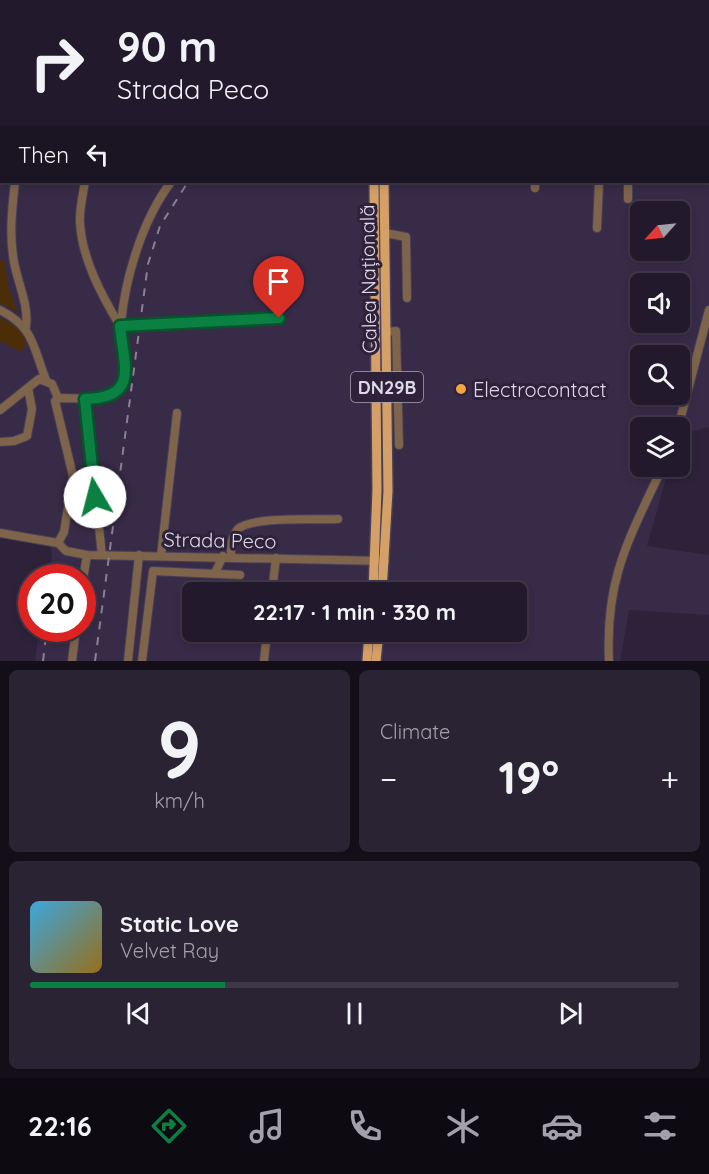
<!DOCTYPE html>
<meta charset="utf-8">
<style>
:root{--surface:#221a2c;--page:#2a2334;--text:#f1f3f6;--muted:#a2a1a9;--line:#3f3848;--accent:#0b8043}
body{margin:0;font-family:Quicksand,sans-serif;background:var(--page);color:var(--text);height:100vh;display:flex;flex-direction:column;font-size:22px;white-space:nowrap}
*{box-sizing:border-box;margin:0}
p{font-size:20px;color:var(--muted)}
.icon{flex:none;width:33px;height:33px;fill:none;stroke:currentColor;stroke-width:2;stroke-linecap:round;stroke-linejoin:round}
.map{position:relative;height:661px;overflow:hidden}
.side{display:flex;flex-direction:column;gap:9px;padding:9px;background:#130e18;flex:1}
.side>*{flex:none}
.guide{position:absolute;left:0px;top:0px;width:710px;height:183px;box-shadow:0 3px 9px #0003,0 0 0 2px var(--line);background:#221a2c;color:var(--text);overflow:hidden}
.needle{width:39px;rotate:243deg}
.buttons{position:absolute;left:630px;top:201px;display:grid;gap:12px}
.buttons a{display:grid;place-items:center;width:60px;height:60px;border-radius:9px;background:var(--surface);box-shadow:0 3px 9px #0003,0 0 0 2px var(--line);font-size:30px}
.speed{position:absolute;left:18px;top:564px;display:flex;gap:12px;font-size:30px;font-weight:700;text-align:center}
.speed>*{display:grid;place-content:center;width:78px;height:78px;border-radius:50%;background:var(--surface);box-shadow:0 3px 9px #0003,0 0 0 2px var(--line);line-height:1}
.speed .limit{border:9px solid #d22;background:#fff;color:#111}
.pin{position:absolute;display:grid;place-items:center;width:51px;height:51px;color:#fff;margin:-62px -26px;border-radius:50% 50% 50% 0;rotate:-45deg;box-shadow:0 0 6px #0007}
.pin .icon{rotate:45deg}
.me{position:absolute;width:66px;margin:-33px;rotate:352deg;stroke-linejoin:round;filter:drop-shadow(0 0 4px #0008)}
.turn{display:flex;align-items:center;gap:21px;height:126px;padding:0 18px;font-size:27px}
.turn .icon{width:78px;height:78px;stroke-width:2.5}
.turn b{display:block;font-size:42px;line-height:51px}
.then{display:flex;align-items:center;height:57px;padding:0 18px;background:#0003;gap:12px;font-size:22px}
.big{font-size:45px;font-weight:800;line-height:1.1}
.side .card{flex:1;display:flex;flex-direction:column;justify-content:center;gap:9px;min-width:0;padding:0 21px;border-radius:9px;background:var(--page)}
.side .dial{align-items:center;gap:0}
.dial b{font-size:78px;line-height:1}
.song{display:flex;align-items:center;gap:18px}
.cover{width:72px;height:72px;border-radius:9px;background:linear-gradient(135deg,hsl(200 70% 55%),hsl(40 70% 35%))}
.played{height:6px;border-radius:3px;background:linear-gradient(90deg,var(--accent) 30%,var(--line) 30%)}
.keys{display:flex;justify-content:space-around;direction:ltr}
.heat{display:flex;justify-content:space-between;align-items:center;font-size:33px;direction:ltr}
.side .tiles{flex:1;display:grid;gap:9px;grid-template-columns:1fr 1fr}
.card:last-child{grid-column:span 2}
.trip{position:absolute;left:182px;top:582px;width:345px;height:60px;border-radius:9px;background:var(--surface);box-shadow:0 3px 9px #0003,0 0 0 2px var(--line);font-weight:800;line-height:60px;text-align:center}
.menu{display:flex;height:96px;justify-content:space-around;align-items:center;background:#0e0a12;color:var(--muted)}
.menu .icon{width:42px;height:42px}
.menu .selected{color:var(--accent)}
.menu b{font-size:27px;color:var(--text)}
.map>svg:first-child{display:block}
.built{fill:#382b48;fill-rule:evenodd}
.green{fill:#4b2d07}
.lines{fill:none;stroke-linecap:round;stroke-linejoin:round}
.minor-casing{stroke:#493f56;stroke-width:10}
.major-casing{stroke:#493f56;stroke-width:12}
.minor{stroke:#7e644a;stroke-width:8}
.major{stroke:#d5a067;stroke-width:9}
.rail{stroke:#898194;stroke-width:2;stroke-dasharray:8 8;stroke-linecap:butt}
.route-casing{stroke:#07532c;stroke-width:15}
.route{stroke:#0b8043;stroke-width:10}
.poi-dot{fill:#f4a443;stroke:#2d223a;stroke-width:2}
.labels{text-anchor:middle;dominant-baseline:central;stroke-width:6;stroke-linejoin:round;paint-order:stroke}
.shield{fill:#2d223a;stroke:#aaa1b4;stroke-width:1.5}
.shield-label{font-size:18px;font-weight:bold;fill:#dfd8e8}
.street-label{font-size:20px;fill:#dfd8e8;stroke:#2d223a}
.poi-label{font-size:20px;fill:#dfd8e8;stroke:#2d223a;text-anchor:start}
</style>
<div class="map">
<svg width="709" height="661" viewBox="0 0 709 661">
<rect width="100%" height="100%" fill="#2d223a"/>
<path class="built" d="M 0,0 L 709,0 L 709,427 L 680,435 L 680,428 L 640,428 L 640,466 L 669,467 L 647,546 L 709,555 L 709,615 L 629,610 L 620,661 L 35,661 L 39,629 L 82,628 L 82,578 L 50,577 L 52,553 L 48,538 L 0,530 ZM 2,2 L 708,2 L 708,182 L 2,182 ZM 640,212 L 680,212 L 680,250 L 640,250 ZM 640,284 L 680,284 L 680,322 L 640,322 ZM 640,356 L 680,356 L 680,394 L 640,394 ZM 192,592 L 516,592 L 516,632 L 192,632 Z"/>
<g class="green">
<polygon points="0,259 5,263 8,287 18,313 0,303"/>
<polygon points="0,317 20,329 27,343 21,352 0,341"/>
</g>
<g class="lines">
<g class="minor-casing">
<g id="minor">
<polyline points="294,2 294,0"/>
<polyline points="416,2 416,0"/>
<polyline points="708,60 709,54"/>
<polyline points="708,169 709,169"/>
<path d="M 15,182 C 12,209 9,235 14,262 C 18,284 29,305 26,327"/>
<path d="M 85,182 C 83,194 79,210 80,223 C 82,259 102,296 120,326 L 279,318"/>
<polyline points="535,188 535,182"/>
<polyline points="628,199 628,182"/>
<polyline points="597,228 599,182"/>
<polyline points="385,233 406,237 407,298"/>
<path d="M 0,310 C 34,327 33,347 46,380"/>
<polyline points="387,332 396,331 399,445"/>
<polyline points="85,399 102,555"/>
<polyline points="0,410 39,379 52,384 58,398"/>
<polyline points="678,428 709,310"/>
<polyline points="0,442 14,441 27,436 32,409 28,388"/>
<polyline points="0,533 58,543 66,551 87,555 385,561"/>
<path d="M 58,543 L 64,532 L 73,476 L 55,401 L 58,398 L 101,399 L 118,392 C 129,370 119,347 121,324 C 125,277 143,219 171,182"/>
<polyline points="161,556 177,413"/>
<path d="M 231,557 C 231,547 231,536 238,529 C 252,516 317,520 338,519"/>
<polyline points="215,573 223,556"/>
<polyline points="82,586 87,555"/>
<polyline points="272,592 276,558"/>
<polyline points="72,661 76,628"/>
<polyline points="128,661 139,555"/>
<polyline points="142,661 153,571 240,575"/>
<polyline points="264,661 267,632"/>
<path d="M 609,661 C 605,578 629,539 663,466"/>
</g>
</g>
<g class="major-casing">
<g id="major">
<polyline points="372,0 372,2"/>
<polyline points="382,0 382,2"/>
<polyline points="373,592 377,490 374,182"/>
<polyline points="382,592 388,491 384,182"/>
<polyline points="367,661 369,632"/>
<polyline points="376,661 379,632"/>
</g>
</g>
<use href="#minor" class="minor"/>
<use href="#major" class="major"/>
<g class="rail">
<polyline points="309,2 309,0"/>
<polyline points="43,661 47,628"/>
<polyline points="95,661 148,264 160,226 188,182"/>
</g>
</g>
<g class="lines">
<g class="route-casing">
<path id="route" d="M 95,497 L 85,399 C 139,398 124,367 120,326 L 279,318"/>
</g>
<use href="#route" class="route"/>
</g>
<circle class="poi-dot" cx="461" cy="389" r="6"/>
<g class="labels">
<rect class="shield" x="351" y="372" width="72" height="30" rx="4.5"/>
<g class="shield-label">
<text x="387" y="387">DN29B</text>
</g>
<g class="street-label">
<text transform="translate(368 279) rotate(-91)">Calea Națională</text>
<text transform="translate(220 540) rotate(1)">Strada Peco</text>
</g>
<g class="poi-label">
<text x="473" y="389">Electrocontact</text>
</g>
</g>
</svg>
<div class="buttons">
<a><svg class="needle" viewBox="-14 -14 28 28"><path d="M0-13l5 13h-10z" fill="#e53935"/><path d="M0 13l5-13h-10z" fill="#a2a1a9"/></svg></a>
<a><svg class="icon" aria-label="sound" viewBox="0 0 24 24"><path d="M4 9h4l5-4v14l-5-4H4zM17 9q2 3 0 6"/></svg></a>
<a><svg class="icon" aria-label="search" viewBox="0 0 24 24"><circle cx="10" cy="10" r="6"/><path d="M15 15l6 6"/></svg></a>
<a><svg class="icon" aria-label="layers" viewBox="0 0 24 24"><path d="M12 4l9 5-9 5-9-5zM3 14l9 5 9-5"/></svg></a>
</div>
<div class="speed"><div class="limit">20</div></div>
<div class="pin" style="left:279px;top:318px;background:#d93025"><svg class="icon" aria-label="arrive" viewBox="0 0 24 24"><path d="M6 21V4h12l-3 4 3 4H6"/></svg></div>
<svg class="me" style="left:95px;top:497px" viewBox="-20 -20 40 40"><circle r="19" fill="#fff"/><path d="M0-13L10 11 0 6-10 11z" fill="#0b8043"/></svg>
<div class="trip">22:17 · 1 min · 330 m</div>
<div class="guide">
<div class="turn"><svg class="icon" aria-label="right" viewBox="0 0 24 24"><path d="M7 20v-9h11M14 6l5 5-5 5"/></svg><div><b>90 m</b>Strada Peco</div></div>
<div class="then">Then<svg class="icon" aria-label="left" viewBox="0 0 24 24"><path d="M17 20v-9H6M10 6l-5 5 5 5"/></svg></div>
</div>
</div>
<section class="side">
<div class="tiles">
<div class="card dial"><b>9</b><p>km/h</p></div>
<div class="card"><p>Climate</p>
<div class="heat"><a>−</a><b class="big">19°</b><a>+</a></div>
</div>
<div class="card">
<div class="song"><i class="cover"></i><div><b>Static Love</b><p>Velvet Ray</p></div></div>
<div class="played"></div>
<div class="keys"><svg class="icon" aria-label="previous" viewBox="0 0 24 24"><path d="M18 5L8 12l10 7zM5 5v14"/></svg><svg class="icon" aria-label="pause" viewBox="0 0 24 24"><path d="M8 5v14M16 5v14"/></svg><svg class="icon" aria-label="next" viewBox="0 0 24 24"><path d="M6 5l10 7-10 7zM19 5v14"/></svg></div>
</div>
</div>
</section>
<nav class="menu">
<b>22:16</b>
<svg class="icon selected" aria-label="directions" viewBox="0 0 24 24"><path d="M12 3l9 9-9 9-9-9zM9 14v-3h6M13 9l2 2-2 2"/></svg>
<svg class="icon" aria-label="music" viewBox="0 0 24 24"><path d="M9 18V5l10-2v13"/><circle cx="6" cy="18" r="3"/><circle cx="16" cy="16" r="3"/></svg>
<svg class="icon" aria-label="phone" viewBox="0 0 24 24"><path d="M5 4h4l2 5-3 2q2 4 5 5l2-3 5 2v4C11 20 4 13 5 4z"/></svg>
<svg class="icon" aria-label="climate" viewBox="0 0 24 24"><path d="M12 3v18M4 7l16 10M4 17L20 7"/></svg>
<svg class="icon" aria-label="car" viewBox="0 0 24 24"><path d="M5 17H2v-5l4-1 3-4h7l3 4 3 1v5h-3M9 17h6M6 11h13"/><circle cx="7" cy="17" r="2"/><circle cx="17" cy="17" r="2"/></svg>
<svg class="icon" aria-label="filters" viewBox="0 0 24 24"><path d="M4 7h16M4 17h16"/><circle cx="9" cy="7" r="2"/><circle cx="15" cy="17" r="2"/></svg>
</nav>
